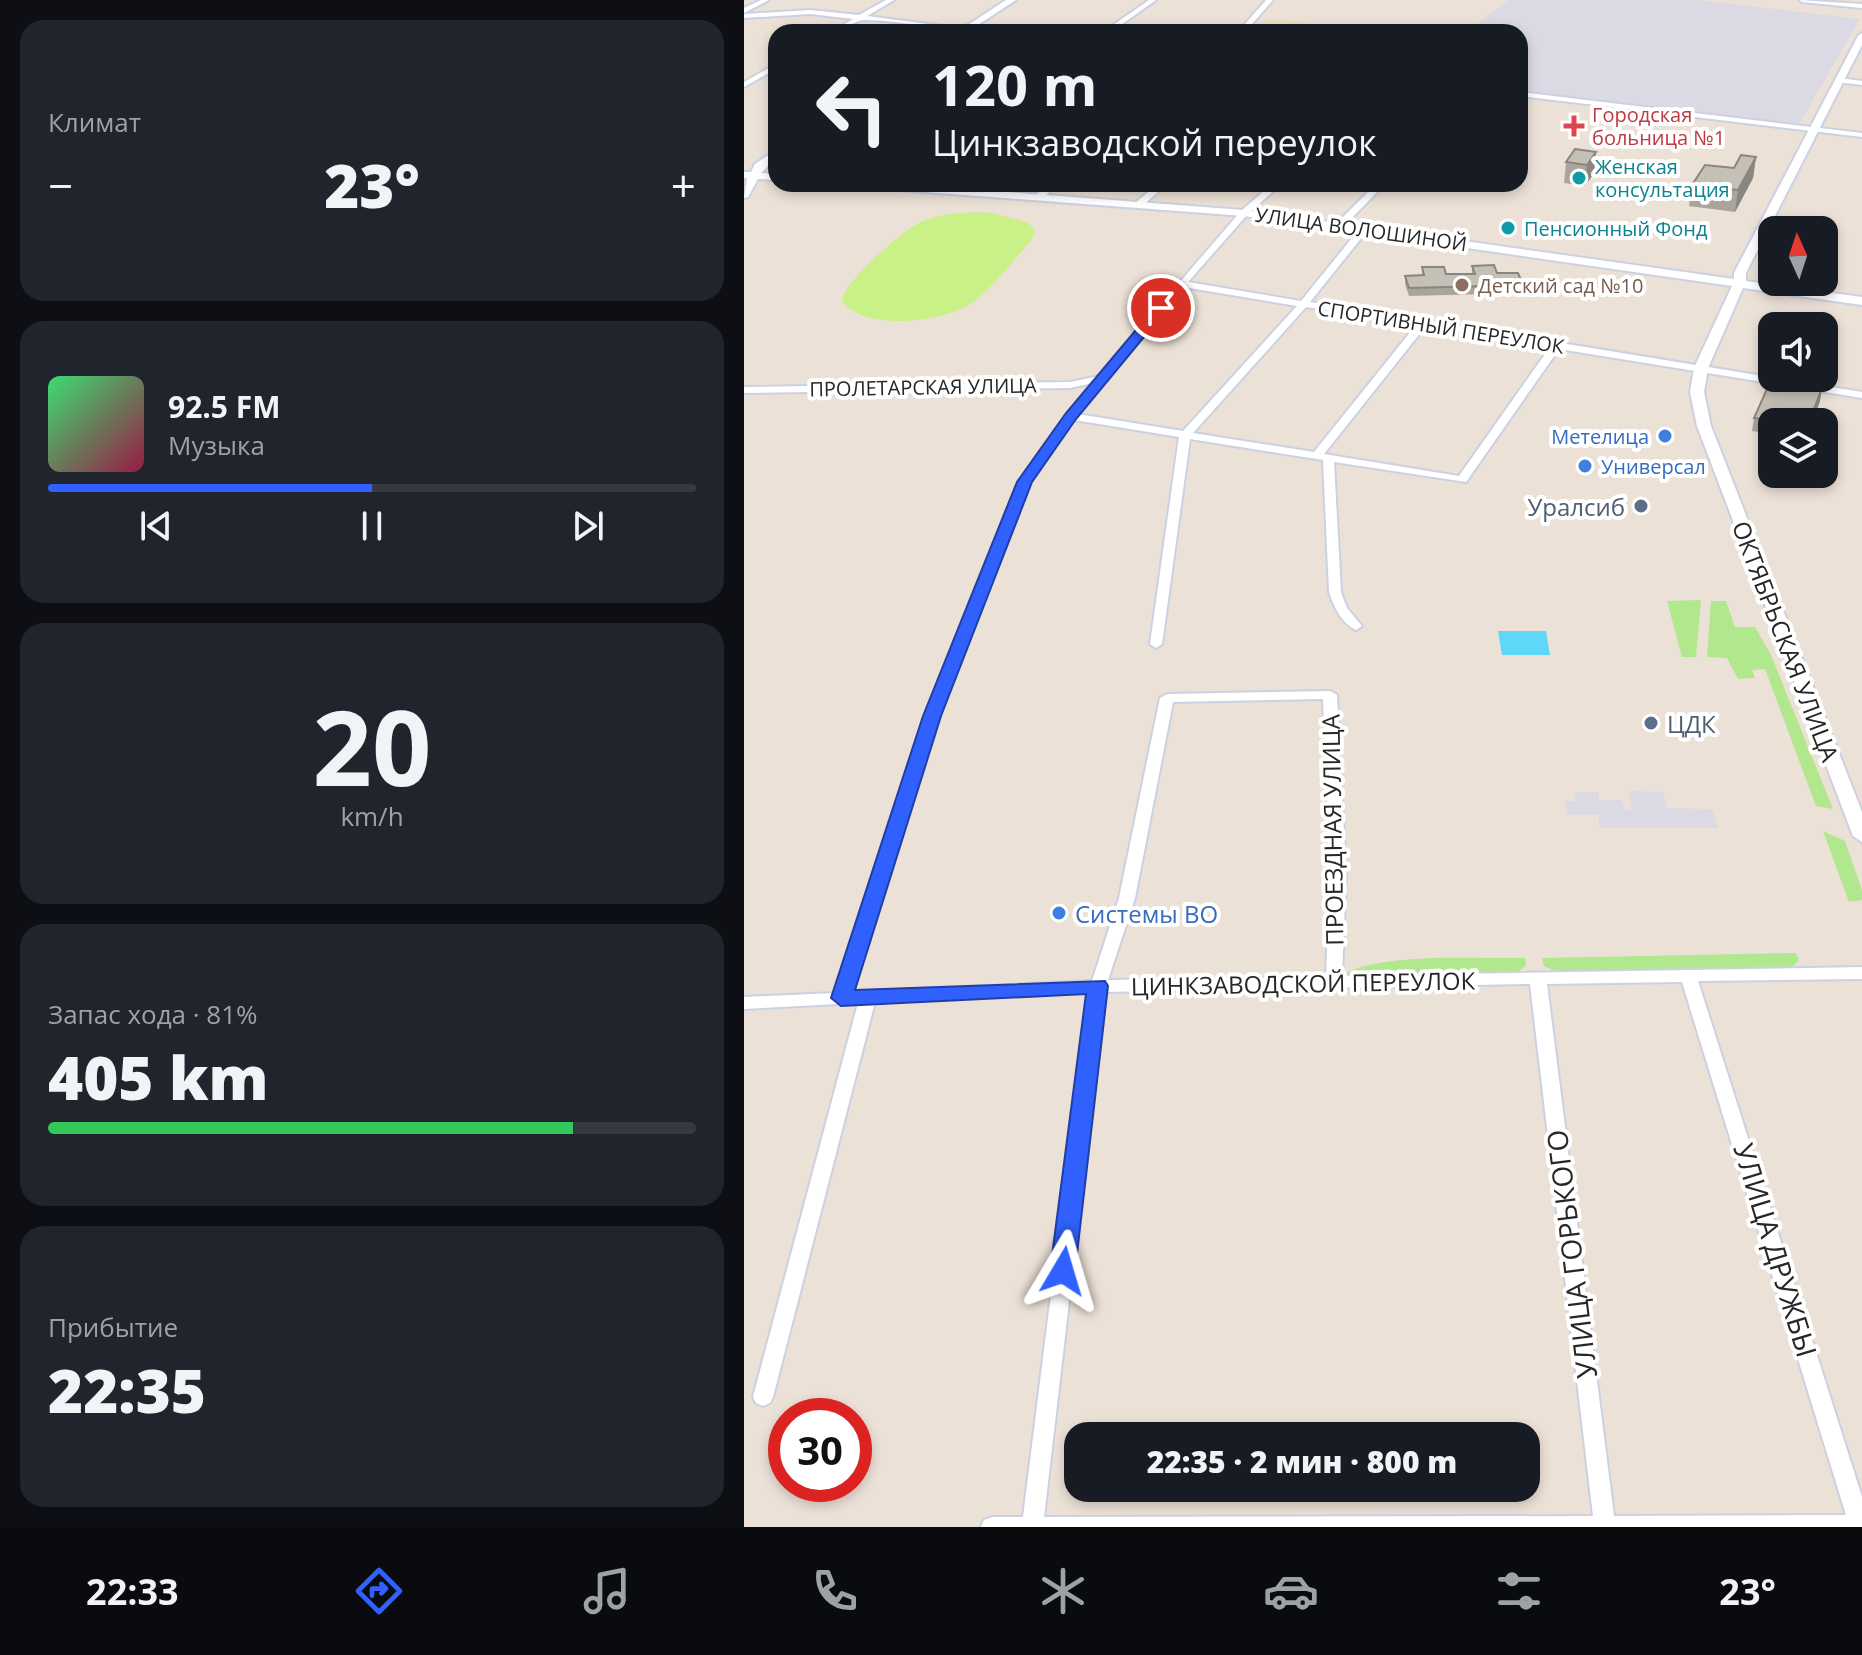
<!DOCTYPE html>
<html lang="ru">
<meta charset="utf-8">
<style>
:root{--surface:#171b24;--page:#20242c;--text:#f1f3f6;--muted:#9ea1a6;--line:#363941;--accent:#3061ff}
body{margin:0;font-family:"Open Sans",sans-serif;background:var(--page);color:var(--text);height:100vh;display:flex;flex-direction:column;font-size:30px;white-space:nowrap}
*{box-sizing:border-box;margin:0}
p{font-size:26px;color:var(--muted)}
.icon{flex:none;width:44px;height:44px;fill:none;stroke:currentColor;stroke-width:2;stroke-linecap:round;stroke-linejoin:round}
.map{position:relative;flex:1;overflow:hidden}
.sheet{display:flex;flex-direction:column;gap:20px;padding:20px;background:#0d0f14;width:744px}
.sheet>*{flex:none}
.hud{position:absolute;left:24px;top:24px;width:760px;height:168px;border-radius:24px;box-shadow:0 4px 12px #0003;background:#171b24;color:var(--text);overflow:hidden}
.needle{width:52px;rotate:357deg}
.fabs{position:absolute;left:1014px;top:216px;display:grid;gap:16px}
.fabs a{display:grid;place-items:center;width:80px;height:80px;border-radius:16px;background:var(--surface);box-shadow:0 4px 12px #0003;font-size:40px}
.speed{position:absolute;left:24px;top:1398px;display:flex;gap:16px;font-size:40px;font-weight:700;text-align:center}
.speed>*{display:grid;place-content:center;width:104px;height:104px;border-radius:50%;background:var(--surface);box-shadow:0 4px 12px #0003;line-height:1}
.speed .limit{border:12px solid #d22;background:#fff;color:#111}
.pin{position:absolute;display:grid;place-items:center;width:68px;height:68px;color:#fff;margin:-34px;border:4px solid #fff;border-radius:50%;box-shadow:0 2px 8px #0007}
.me{position:absolute;width:88px;margin:-44px;rotate:7deg;stroke-linejoin:round;filter:drop-shadow(0 0 6px #0008)}
.turn{display:flex;align-items:center;gap:28px;height:168px;padding:0 32px;font-size:36px}
.turn .icon{width:104px;height:104px;stroke-width:2.5}
.turn b{display:block;font-size:56px;line-height:68px}
.big{font-size:60px;font-weight:800;line-height:1.1}
.sheet .widget{flex:1;display:flex;flex-direction:column;justify-content:center;gap:12px;min-width:0;padding:0 28px;border-radius:24px;background:var(--page)}
.sheet .dial{align-items:center;gap:0}
.dial b{font-size:104px;line-height:1}
.song{display:flex;align-items:center;gap:24px}
.cover{width:96px;height:96px;border-radius:12px;background:linear-gradient(135deg,hsl(140 70% 55%),hsl(340 70% 35%))}
.played{height:8px;border-radius:4px;background:linear-gradient(90deg,var(--accent) 50%,var(--line) 50%)}
.keys{display:flex;justify-content:space-around;direction:ltr}
.heat{display:flex;justify-content:space-between;align-items:center;font-size:44px;direction:ltr}
.charge{height:12px;border-radius:6px;background:linear-gradient(90deg,#34c759 81%,var(--line) 0)}
.trip{position:absolute;left:320px;top:1422px;width:476px;height:80px;border-radius:24px;background:var(--surface);box-shadow:0 4px 12px #0003;font-weight:800;line-height:80px;text-align:center}
.tab-bar{display:flex;height:128px;justify-content:space-around;align-items:center;background:#090b0e;color:var(--muted)}
.tab-bar .icon{width:56px;height:56px}
.tab-bar .selected{color:var(--accent)}
.tab-bar b{font-size:36px;color:var(--text)}
main{display:flex;flex:1;min-height:0}
.map>svg:first-child{display:block}
.industrial{fill:#dbd9e3}
.education{fill:#efdfc4}
.green{fill:#b1e88d}
.pitch{fill:#c9f188}
.water{fill:#5fd7f9}
.lines{fill:none;stroke-linecap:round;stroke-linejoin:round}
.street-casing{stroke:#ccd1e2;stroke-width:4}
.secondary-casing{stroke:#ccd1e2;stroke-width:4}
.street{fill:#fff;fill-rule:evenodd}
.secondary{fill:#fff;fill-rule:evenodd}
.wall{fill:#a9a59d}
.shaded-wall{fill:#8a867f}
.building{fill:#c5c0b6;stroke:#8a867f;stroke-width:2}
.route{fill:#3061ff;stroke:#1f3fa6;stroke-width:2}
.health-dot{fill:#e0444e;stroke:#fff;stroke-width:3}
.culture-dot{fill:#0f9aa8;stroke:#fff;stroke-width:3}
.education-dot{fill:#8d6e63;stroke:#fff;stroke-width:3}
.shop-dot{fill:#3f7fe0;stroke:#fff;stroke-width:3}
.service-dot{fill:#5c6f8a;stroke:#fff;stroke-width:3}
.labels{text-anchor:middle;dominant-baseline:central;stroke-width:8;stroke-linejoin:round;paint-order:stroke}
.far-health-label{font-size:20px;fill:#be3a42;stroke:#fff;text-anchor:start}
.far-culture-label{font-size:20px;fill:#0d838f;stroke:#fff;text-anchor:start}
.far-street-label{font-size:20px;fill:#272727;stroke:#fff}
.far-education-label{font-size:20px;fill:#785e54;stroke:#fff;text-anchor:start}
.far-shop-label{font-size:20px;fill:#366cbe;stroke:#fff;text-anchor:end}
.service-label{font-size:24px;fill:#4e5e75;stroke:#fff;text-anchor:end}
.street-label{font-size:24px;fill:#272727;stroke:#fff}
.shop-label{font-size:24px;fill:#366cbe;stroke:#fff;text-anchor:start}
.near-street-label{font-size:28px;fill:#272727;stroke:#fff}
</style>
<main>
<section class="sheet">
<div class="widget"><p>Климат</p>
<div class="heat"><a>−</a><b class="big">23°</b><a>+</a></div>
</div>
<div class="widget">
<div class="song"><i class="cover"></i><div><b>92.5 FM</b><p>Музыка</p></div></div>
<div class="played"></div>
<div class="keys"><svg class="icon" aria-label="previous" viewBox="0 0 24 24"><path d="M18 5L8 12l10 7zM5 5v14"/></svg><svg class="icon" aria-label="pause" viewBox="0 0 24 24"><path d="M8 5v14M16 5v14"/></svg><svg class="icon" aria-label="next" viewBox="0 0 24 24"><path d="M6 5l10 7-10 7zM19 5v14"/></svg></div>
</div>
<div class="widget dial"><b>20</b><p>km/h</p></div>
<div class="widget"><p>Запас хода · 81%</p><b class="big">405 km</b><div class="charge"></div></div>
<div class="widget"><p>Прибытие</p><b class="big">22:35</b></div>
</section>
<div class="map">
<svg width="1118" height="1527" viewBox="0 0 1118 1527">
<rect width="100%" height="100%" fill="#ece1d7"/>
<g class="industrial">
<polygon points="764,0 954,0 1116,19 1054,126 776,92 776,32 723,32"/>
<polygon points="885,791 919,792 923,808 968,809 974,828 856,828 854,815 823,815 821,801 832,801 831,792 854,792 855,800 878,800 881,810 888,810"/>
</g>
<polygon class="education" points="525,19 637,30 507,32"/>
<g class="green">
<polygon points="957,600 952,657 938,657 923,601"/>
<polygon points="967,601 982,601 991,627 1011,627 1027,655 1089,809 1072,806 1021,669 1008,670 1011,678 994,679 983,658 963,657"/>
<polygon points="1079,831 1101,841 1118,890 1118,900 1105,902"/>
<polygon points="1052,953 1055,960 1048,967 811,971 800,966 798,958"/>
<path d="M 781,958 L 782,965 L 774,972 L 598,975 C 638,952 731,959 781,958 Z"/>
</g>
<path class="pitch" d="M 249,213 L 285,223 L 291,231 L 287,241 C 268,261 249,289 226,304 C 199,322 119,332 98,301 C 97,285 159,230 175,223 C 198,212 224,212 249,213 Z"/>
<polygon class="water" points="754,631 802,631 806,655 758,655"/>
<g class="lines">
<g class="street-casing">
<g id="street">
<polygon points="17,0 25,0 0,13 0,8"/>
<path d="M 142,0 L 150,0 L 123,16 L 246,32 C 204,32 163,21 121,20 C 109,20 100,32 87,32 L 109,19 L 66,14 L 0,18 L 0,14 L 66,10 L 115,15 Z"/>
<polygon points="405,0 412,0 367,32 359,32"/>
<polygon points="522,0 529,0 501,32 494,32"/>
<polygon points="1055,0 1118,4 1118,8 1058,2"/>
<polygon points="32,64 32,69 0,87 0,82"/>
<polygon points="1095,78 1118,81 1118,85 1092,82 1091,80"/>
<polygon points="776,92 1118,133 1118,137 776,96"/>
<polygon points="305,184 314,184 298,199 292,199 292,195"/>
<polygon points="414,184 423,184 397,207 391,207 391,203"/>
<path d="M 528,184 L 537,184 L 503,215 L 444,282 L 557,301 L 617,227 L 623,227 L 623,231 L 566,302 L 1118,392 L 1118,398 L 815,349 L 722,482 L 590,462 L 597,592 L 603,608 L 618,626 L 612,630 C 597,623 590,607 585,592 L 579,460 L 446,439 L 418,644 L 412,648 L 406,644 L 435,437 L 330,420 L 287,482 L 195,716 L 107,992 L 348,981 L 375,898 L 416,698 L 423,694 L 586,691 L 593,695 L 602,875 L 598,976 L 1118,967 L 1118,979 L 954,981 L 1118,1497 L 1118,1527 L 237,1527 L 240,1520 L 248,1517 L 279,1517 L 345,992 L 131,1002 L 29,1397 L 26,1403 L 19,1406 L 12,1403 L 9,1397 L 114,1003 L 0,1009 L 0,997 L 91,993 L 181,716 L 275,482 L 323,414 L 349,383 L 326,388 L 0,393 L 0,387 L 326,382 L 355,376 L 497,211 ZM 439,287 L 553,306 L 439,431 L 334,414 ZM 562,307 L 672,325 L 570,452 L 449,433 ZM 681,327 L 806,347 L 715,476 L 580,454 ZM 579,699 L 586,875 L 582,977 L 364,980 L 391,898 L 429,702 ZM 938,982 L 1102,1515 L 870,1516 L 803,984 ZM 786,984 L 849,1516 L 300,1517 L 361,992 Z"/>
<polygon points="632,184 641,184 598,228 592,228 592,224"/>
</g>
</g>
<g class="secondary-casing">
<g id="secondary">
<polygon points="262,0 272,0 223,32 213,32"/>
<polygon points="1118,33 1118,45 1002,273 1002,281 1118,297 1118,305 999,288 964,368 960,392 967,426 1118,812 1118,842 1109,836 953,426 946,392 950,368 988,286 500,216 114,187 109,184 157,184 500,210 990,279 990,273 1114,36"/>
<polygon points="32,150 32,158 17,173 32,174 32,180 14,179 4,197 0,198 3,178 0,178 0,172 7,172 11,164"/>
</g>
</g>
<use href="#street" class="street"/>
<use href="#secondary" class="secondary"/>
</g>
<g class="wall">
<polygon points="852,152 850,173 841,186 820,183 822,162"/>
<polygon points="1012,157 1009,178 991,212 945,206 948,185 990,168"/>
<polygon points="728,266 753,273 779,285 778,293 665,296 661,284 661,276 678,275 678,267 702,274 728,274"/>
<polygon points="1076,401 1068,422 1028,422 1028,434 1008,431 1010,418"/>
</g>
<g class="shaded-wall">
<polygon points="852,152 850,173 841,186 843,165"/>
<polygon points="1012,157 1009,178 991,212 994,190"/>
<polygon points="1078,388 1076,401 1068,422 1065,422"/>
</g>
<g class="building">
<polygon points="831,149 852,152 843,165 822,162"/>
<polygon points="997,155 1012,157 994,190 948,185 961,165 990,168"/>
<polygon points="750,265 753,273 774,273 779,285 665,288 661,276 680,275 678,267 700,267 702,274 731,274 728,266"/>
<polygon points="1027,380 1078,388 1065,422 1037,422 1010,418"/>
</g>
<polygon class="route" points="413,305 424,308 332,419 288,482 197,716 111,990 361,981 364,986 331,1271 328,1278 319,1281 310,1278 306,1271 342,994 97,1006 87,998 179,716 273,482 322,413"/>
<path class="health-dot" d="M826 114h8v8h8v8h-8v8h-8v-8h-8v-8h8z"/>
<g class="culture-dot">
<circle cx="835" cy="178" r="8"/>
<circle cx="764" cy="228" r="8"/>
</g>
<circle class="education-dot" cx="718" cy="285" r="8"/>
<g class="shop-dot">
<circle cx="921" cy="436" r="8"/>
<circle cx="841" cy="466" r="8"/>
<circle cx="315" cy="913" r="8"/>
</g>
<g class="service-dot">
<circle cx="897" cy="506" r="8"/>
<circle cx="907" cy="723" r="8"/>
</g>
<g class="labels">
<g class="far-health-label">
<text x="848" y="114">Городская<tspan x="848" dy="23">больница №1</tspan></text>
</g>
<g class="far-culture-label">
<text x="851" y="166">Женская<tspan x="851" dy="23">консультация</tspan></text>
<text x="780" y="228">Пенсионный Фонд</text>
</g>
<g class="far-street-label">
<text transform="translate(617 229) rotate(8)">УЛИЦА ВОЛОШИНОЙ</text>
<text transform="translate(697 327) rotate(9)">СПОРТИВНЫЙ ПЕРЕУЛОК</text>
<text transform="translate(179 387) rotate(-1)">ПРОЛЕТАРСКАЯ УЛИЦА</text>
</g>
<g class="far-education-label">
<text x="734" y="285">Детский сад №10</text>
</g>
<g class="far-shop-label">
<text x="905" y="436">Метелица</text>
<text x="857" y="466" text-anchor="start">Универсал</text>
</g>
<g class="service-label">
<text x="881" y="506">Уралсиб</text>
<text x="923" y="723" text-anchor="start">ЦДК</text>
</g>
<g class="street-label">
<text transform="translate(1042 641) rotate(69)">ОКТЯБРЬСКАЯ УЛИЦА</text>
<text transform="translate(588 830) rotate(-91)">ПРОЕЗДНАЯ УЛИЦА</text>
<text transform="translate(559 983) rotate(-1)">ЦИНКЗАВОДСКОЙ ПЕРЕУЛОК</text>
</g>
<g class="shop-label">
<text x="331" y="913">Системы ВО</text>
</g>
<g class="near-street-label">
<text transform="translate(1032 1250) rotate(73)">УЛИЦА ДРУЖБЫ</text>
<text transform="translate(827 1254) rotate(-97)">УЛИЦА ГОРЬКОГО</text>
</g>
</g>
</svg>
<div class="fabs">
<a><svg class="needle" viewBox="-14 -14 28 28"><path d="M0-13l5 13h-10z" fill="#e53935"/><path d="M0 13l5-13h-10z" fill="#9ea1a6"/></svg></a>
<a><svg class="icon" aria-label="sound" viewBox="0 0 24 24"><path d="M4 9h4l5-4v14l-5-4H4zM17 9q2 3 0 6"/></svg></a>
<a><svg class="icon" aria-label="layers" viewBox="0 0 24 24"><path d="M12 4l9 5-9 5-9-5zM3 14l9 5 9-5"/></svg></a>
</div>
<div class="speed"><div class="limit">30</div></div>
<div class="pin" style="left:417px;top:308px;background:#d93025"><svg class="icon" aria-label="arrive" viewBox="0 0 24 24"><path d="M6 21V4h12l-3 4 3 4H6"/></svg></div>
<svg class="me" style="left:319px;top:1271px" viewBox="-20 -20 40 40"><path d="M0-17L14 15 0 8-14 15z" fill="#3061ff" stroke="#fff" stroke-width="4"/></svg>
<div class="trip">22:35 · 2 мин · 800 m</div>
<div class="hud">
<div class="turn"><svg class="icon" aria-label="left" viewBox="0 0 24 24"><path d="M17 20v-9H6M10 6l-5 5 5 5"/></svg><div><b>120 m</b>Цинкзаводской переулок</div></div>
</div>
</div>
</main>
<nav class="tab-bar">
<b>22:33</b>
<svg class="icon selected" aria-label="directions" viewBox="0 0 24 24"><path d="M12 3l9 9-9 9-9-9zM9 14v-3h6M13 9l2 2-2 2"/></svg>
<svg class="icon" aria-label="music" viewBox="0 0 24 24"><path d="M9 18V5l10-2v13"/><circle cx="6" cy="18" r="3"/><circle cx="16" cy="16" r="3"/></svg>
<svg class="icon" aria-label="phone" viewBox="0 0 24 24"><path d="M5 4h4l2 5-3 2q2 4 5 5l2-3 5 2v4C11 20 4 13 5 4z"/></svg>
<svg class="icon" aria-label="climate" viewBox="0 0 24 24"><path d="M12 3v18M4 7l16 10M4 17L20 7"/></svg>
<svg class="icon" aria-label="car" viewBox="0 0 24 24"><path d="M5 17H2v-5l4-1 3-4h7l3 4 3 1v5h-3M9 17h6M6 11h13"/><circle cx="7" cy="17" r="2"/><circle cx="17" cy="17" r="2"/></svg>
<svg class="icon" aria-label="filters" viewBox="0 0 24 24"><path d="M4 7h16M4 17h16"/><circle cx="9" cy="7" r="2"/><circle cx="15" cy="17" r="2"/></svg>
<b>23°</b>
</nav>
